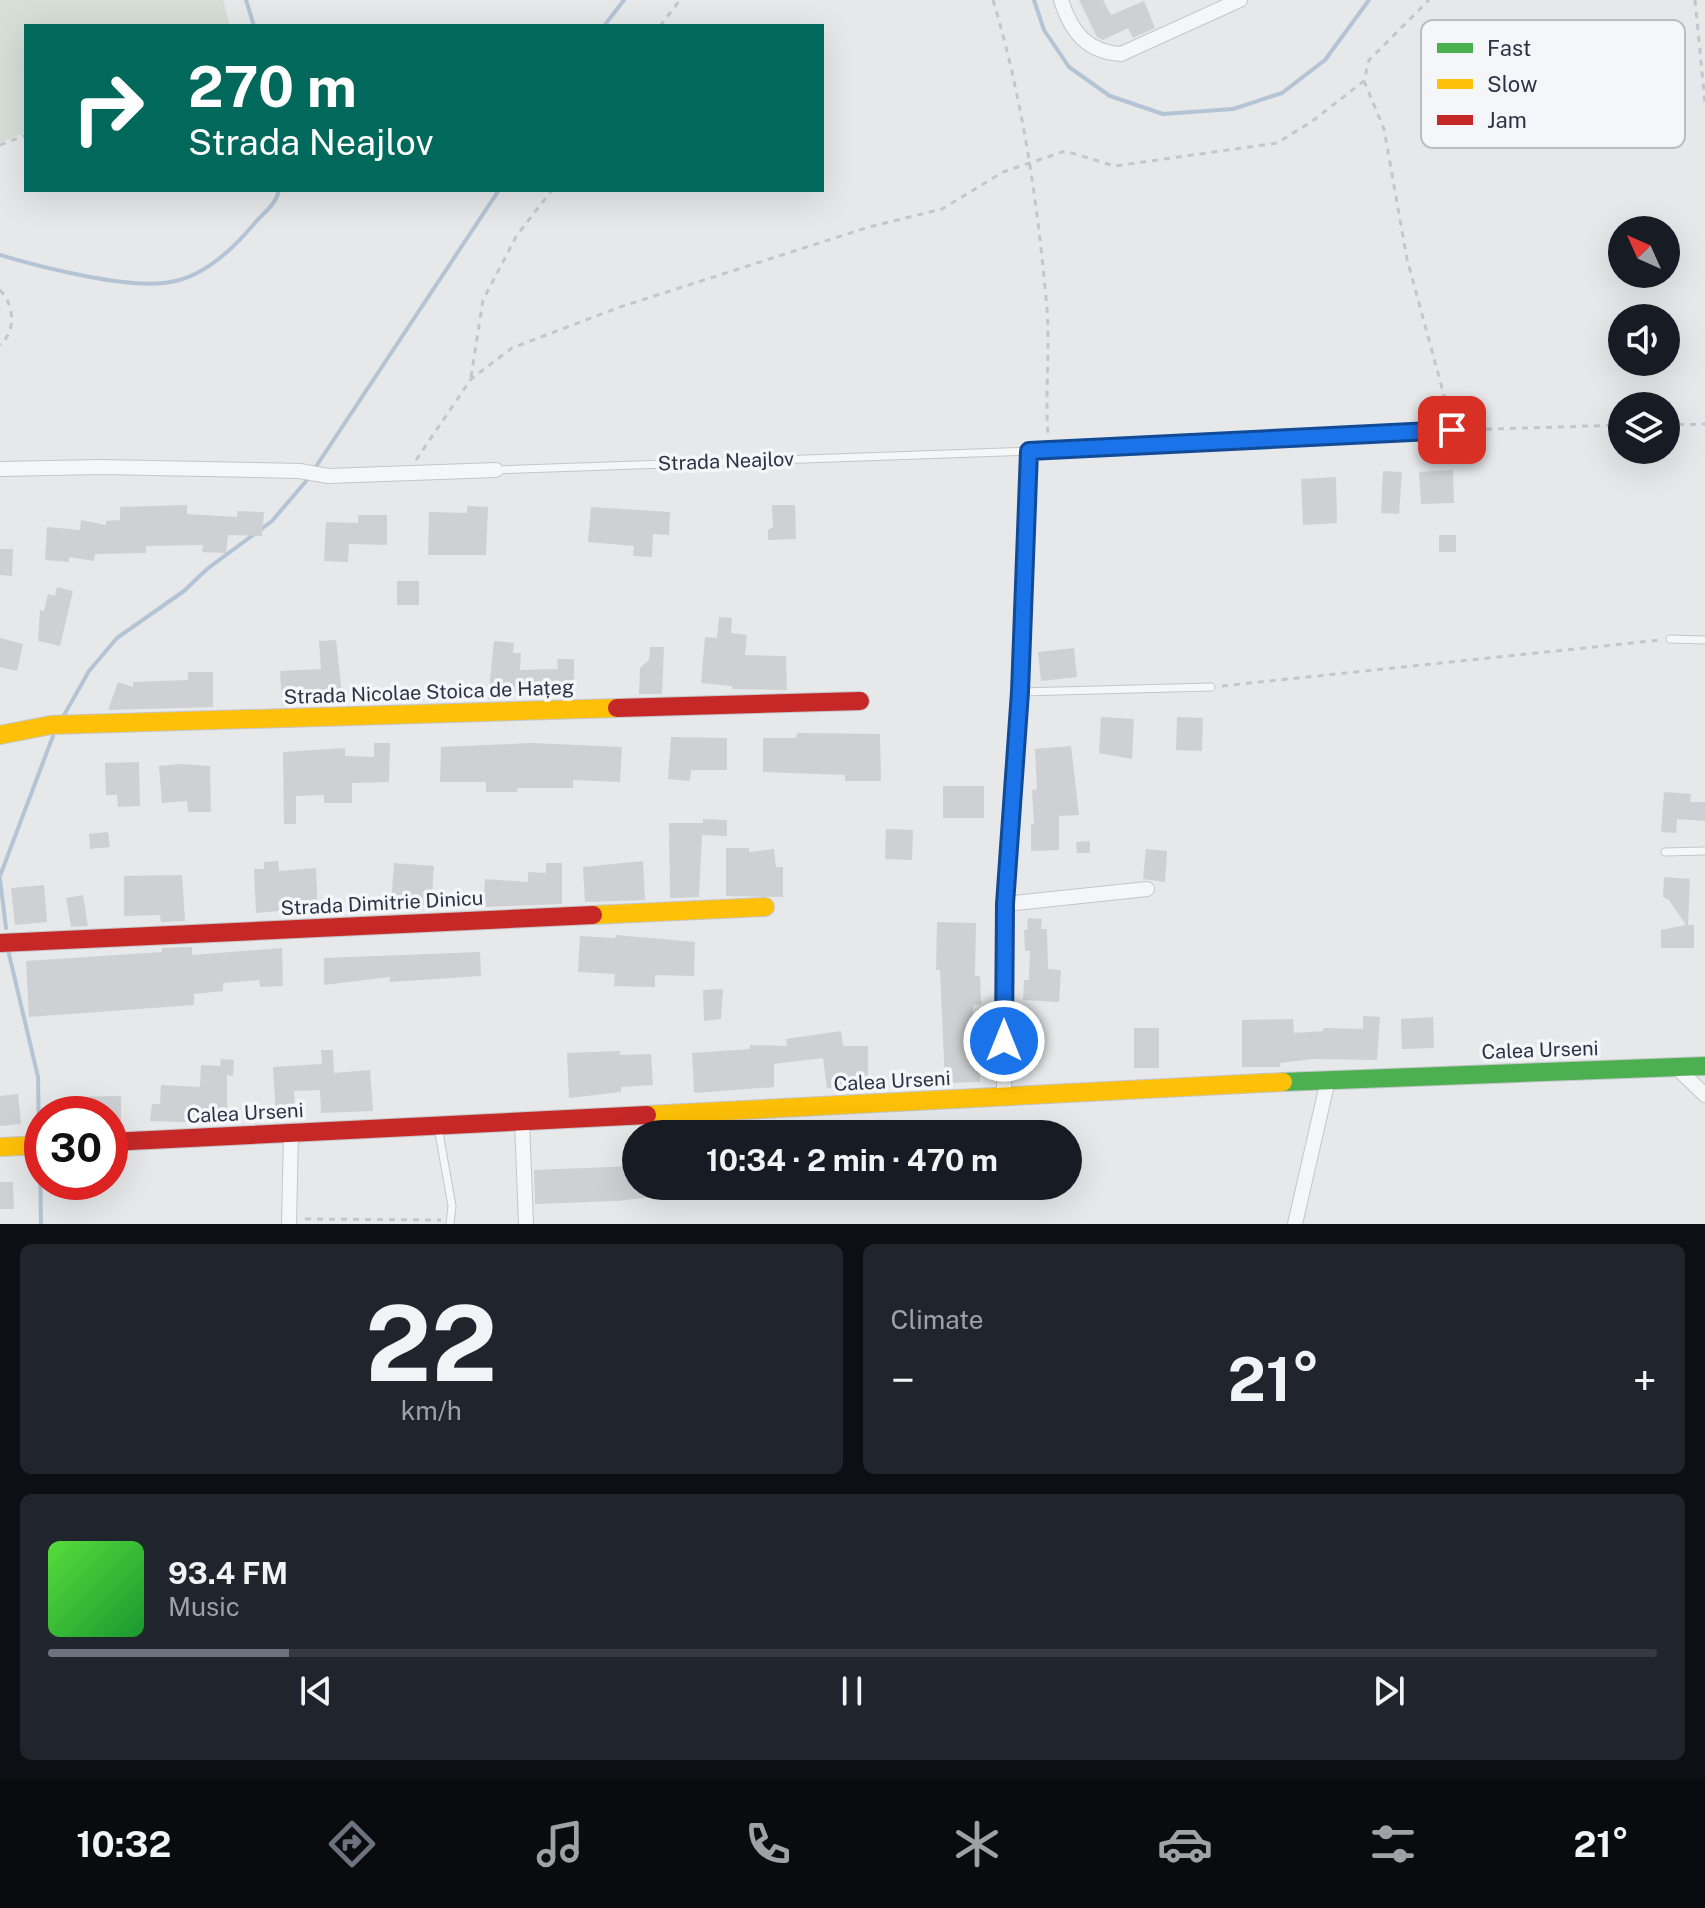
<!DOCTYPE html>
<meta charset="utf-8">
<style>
:root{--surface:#171b24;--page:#20242c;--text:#f1f3f6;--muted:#9ea1a6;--line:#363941;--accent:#6c737f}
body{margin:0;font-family:"Public Sans",sans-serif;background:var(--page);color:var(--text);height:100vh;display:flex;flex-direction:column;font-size:30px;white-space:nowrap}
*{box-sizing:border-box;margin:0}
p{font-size:26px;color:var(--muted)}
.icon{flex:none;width:44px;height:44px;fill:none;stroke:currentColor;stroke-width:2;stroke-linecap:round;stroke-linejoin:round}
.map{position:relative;height:1224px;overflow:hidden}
.drawer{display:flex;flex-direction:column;gap:20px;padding:20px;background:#0d0f14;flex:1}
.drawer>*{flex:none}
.top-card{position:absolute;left:24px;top:24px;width:800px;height:168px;border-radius:0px;box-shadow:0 8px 32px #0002;background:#00695c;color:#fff;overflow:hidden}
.needle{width:52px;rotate:315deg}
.tools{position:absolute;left:1608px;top:216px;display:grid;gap:16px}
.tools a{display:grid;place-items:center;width:72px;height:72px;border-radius:50%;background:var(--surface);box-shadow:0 8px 32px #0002;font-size:40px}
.speed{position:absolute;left:24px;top:1096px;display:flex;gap:16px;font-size:40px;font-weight:700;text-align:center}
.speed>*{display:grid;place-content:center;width:104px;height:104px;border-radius:50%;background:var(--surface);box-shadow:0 8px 32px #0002;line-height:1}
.speed .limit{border:12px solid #d22;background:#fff;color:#111}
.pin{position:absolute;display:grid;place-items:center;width:68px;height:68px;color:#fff;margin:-34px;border-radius:16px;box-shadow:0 4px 12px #0006}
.me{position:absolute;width:88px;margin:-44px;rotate:0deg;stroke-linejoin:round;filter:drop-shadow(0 0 6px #0008)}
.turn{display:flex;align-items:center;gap:28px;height:168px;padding:0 32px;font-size:36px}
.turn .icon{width:104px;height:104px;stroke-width:2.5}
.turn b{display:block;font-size:56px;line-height:68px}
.big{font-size:60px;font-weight:700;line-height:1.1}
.drawer .widget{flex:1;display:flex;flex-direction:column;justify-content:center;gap:12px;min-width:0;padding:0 28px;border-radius:12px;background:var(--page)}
.drawer .dial{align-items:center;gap:0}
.dial b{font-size:104px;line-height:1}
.song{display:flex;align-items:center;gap:24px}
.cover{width:96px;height:96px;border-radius:12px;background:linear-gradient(135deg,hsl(110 70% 55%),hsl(130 70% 35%))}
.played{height:8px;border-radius:4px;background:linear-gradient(90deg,var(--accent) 15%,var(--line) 15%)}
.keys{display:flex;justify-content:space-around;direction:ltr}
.heat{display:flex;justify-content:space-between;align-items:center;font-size:44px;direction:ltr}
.drawer .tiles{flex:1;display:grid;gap:20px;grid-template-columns:1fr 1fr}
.widget:last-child{grid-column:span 2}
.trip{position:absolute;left:622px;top:1120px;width:460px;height:80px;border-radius:40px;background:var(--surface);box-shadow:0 8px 32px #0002;font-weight:700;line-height:80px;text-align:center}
.menu{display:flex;height:128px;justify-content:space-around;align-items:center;background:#090b0e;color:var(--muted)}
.menu .icon{width:56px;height:56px}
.menu .selected{color:var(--accent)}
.menu b{font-size:36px;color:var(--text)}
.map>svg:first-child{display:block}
.green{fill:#d6ded6}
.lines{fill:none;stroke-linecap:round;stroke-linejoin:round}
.stream{stroke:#b4c4d5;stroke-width:4}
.building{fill:#ced0d3}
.lane-casing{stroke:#c4c6c8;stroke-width:9}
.street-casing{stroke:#c4c6c8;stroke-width:16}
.fast-casing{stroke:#c4c6c8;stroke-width:20}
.slow-casing{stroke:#c4c6c8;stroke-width:20}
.jam-casing{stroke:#c4c6c8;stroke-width:20}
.path{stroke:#c5c6ca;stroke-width:3;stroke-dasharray:6 6;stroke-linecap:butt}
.lane{stroke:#f5f6f7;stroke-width:7}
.street{stroke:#f5f6f7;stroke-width:14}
.fast{stroke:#4caf50;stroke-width:18}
.slow{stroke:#ffc107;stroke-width:18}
.jam{stroke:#c62828;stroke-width:18}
.route-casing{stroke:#114b97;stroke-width:20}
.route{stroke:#1a73e8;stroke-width:14}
.labels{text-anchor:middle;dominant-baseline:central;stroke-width:7;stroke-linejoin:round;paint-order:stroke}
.street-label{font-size:20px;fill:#2b3445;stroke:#f4f6f9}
.key{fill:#f4f6f9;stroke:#b8bcc3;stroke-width:2}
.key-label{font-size:22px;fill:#2b3445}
</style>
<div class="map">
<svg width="1705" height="1224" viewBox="0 0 1705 1224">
<rect width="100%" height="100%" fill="#e6e8ea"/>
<polygon class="green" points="0,0 223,0 230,26 26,26 26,132 0,143"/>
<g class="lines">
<g class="stream">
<polyline points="246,0 254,26"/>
<polyline points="1034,0 1044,30 1069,67 1110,96 1163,114 1233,109 1282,93 1325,60 1369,0"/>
<polyline points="604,26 624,0"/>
<path d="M 0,255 C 40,267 130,290 170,282 C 204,277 233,249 254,224 C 264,212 276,205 279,190"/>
<polyline points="315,468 499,190"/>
<polyline points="63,717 89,671 117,638 184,591 207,569 272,521 307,480"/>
<polyline points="0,876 53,736"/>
<polyline points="0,879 6,928"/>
<polyline points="8,950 38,1077 39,1138"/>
<polyline points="40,1150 41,1224"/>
</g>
</g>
<g class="building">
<polygon points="1079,0 1103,0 1111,15 1144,1 1155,28 1133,38 1128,28 1103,40 1097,37"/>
<polygon points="1453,470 1454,503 1421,504 1419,472"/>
<polygon points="1383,471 1402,472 1399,514 1381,513"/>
<polygon points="1336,477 1337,523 1303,525 1301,479"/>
<polygon points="187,505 187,514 237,517 237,511 264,512 262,536 228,535 226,553 202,552 203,545 146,546 146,553 95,554 94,561 69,557 69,562 45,560 47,527 80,530 81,520 106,525 106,521 120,520 120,507"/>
<polygon points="772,505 795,505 796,539 768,540 768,530 773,527"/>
<polygon points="467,506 488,507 486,555 428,555 429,512 467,513"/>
<polygon points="591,507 670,512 669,535 653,534 652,557 633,556 634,546 588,542"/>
<polygon points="358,515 387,515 387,545 349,544 348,562 324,561 326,522 358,523"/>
<rect x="1439" y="535" width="17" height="17"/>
<polygon points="0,549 13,549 12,576 0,575"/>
<rect x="397" y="581" width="22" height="24"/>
<polygon points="57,587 73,591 60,646 38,641 40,610 44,611 48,594 55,596"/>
<polygon points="719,617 732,618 731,633 747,635 745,655 786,656 787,690 732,689 732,686 701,683 705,637 717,638"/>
<polygon points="0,638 23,644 17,671 0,667"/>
<polygon points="336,640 343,703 282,705 280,671 321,669 319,641"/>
<polygon points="494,641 514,643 513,653 521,653 520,670 558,669 557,659 574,659 574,696 540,697 540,694 504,692 504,699 488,699"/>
<polygon points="650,647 664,647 662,694 639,694 640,668 649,660"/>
<polygon points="1074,648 1077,677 1041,681 1038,652"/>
<polygon points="188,672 213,672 213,707 108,710 118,682 133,687 133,682 188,680"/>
<polygon points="1101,717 1134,719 1132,759 1099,753"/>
<polygon points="1177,717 1203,718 1202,751 1176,750"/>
<polygon points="797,733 880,734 881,781 845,781 845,775 763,772 763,738 796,738"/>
<polygon points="671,737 727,738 727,770 691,770 690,781 668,779"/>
<polygon points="374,743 390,743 389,782 352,783 352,803 324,803 324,795 296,796 296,824 284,824 283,752 345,748 345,756 374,757"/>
<polygon points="532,743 622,747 620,782 573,780 573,788 518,788 517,792 486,792 486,782 440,782 441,747"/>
<polygon points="1071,746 1079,815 1059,816 1059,850 1031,851 1031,824 1034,824 1032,790 1037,789 1035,749"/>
<polygon points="139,762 140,806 118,807 117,795 106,795 105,763"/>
<polygon points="181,764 210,766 211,812 188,812 187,801 162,803 159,766"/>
<rect x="943" y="786" width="41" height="32"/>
<polygon points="1664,792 1691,794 1690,802 1705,802 1705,821 1677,819 1676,833 1661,832"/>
<polygon points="703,819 727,820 727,836 702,835 699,897 670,898 669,823 703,823"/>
<polygon points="886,829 913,830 912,860 885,859"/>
<polygon points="108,832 110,847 90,849 89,834"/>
<polygon points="1090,841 1090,853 1077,853 1076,842"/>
<polygon points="726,848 749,848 749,852 774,849 776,867 783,867 783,897 726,896"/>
<polygon points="1146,849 1167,851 1165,882 1143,879"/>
<polygon points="278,861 279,871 316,868 318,915 290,916 289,910 256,913 254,869 264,869 264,862"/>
<polygon points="643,861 645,900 585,902 583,867"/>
<polygon points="394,863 434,866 431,906 391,904"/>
<polygon points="546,863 562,863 562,904 483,907 485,879 528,882 528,872 546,873"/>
<polygon points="182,875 185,921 161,922 160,915 124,916 124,876"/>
<polygon points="1664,877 1690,879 1688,925 1694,925 1694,948 1661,948 1661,930 1686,925 1669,900 1663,897"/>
<polygon points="44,885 47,922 15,925 11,888"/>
<polygon points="83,895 88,926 71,927 66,898"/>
<polygon points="1028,918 1042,919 1041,929 1047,929 1048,969 1061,970 1059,1002 1023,1000 1024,980 1029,980 1030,951 1025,951 1024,930 1027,930"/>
<polygon points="937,922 976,923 975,976 980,976 981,1004 973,1005 973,1049 979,1049 980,1082 945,1083 940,970 936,970"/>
<polygon points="616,935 695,942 694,976 655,975 655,987 614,986 615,974 578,972 580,936 615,938"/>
<polygon points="192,947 192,955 282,948 283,986 260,987 259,980 223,983 223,991 194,994 194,1005 29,1017 26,961 162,952 162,948"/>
<polygon points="480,952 481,976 390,982 390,977 324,985 324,958"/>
<polygon points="723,989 721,1019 704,1021 703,990"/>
<polygon points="1363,1016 1380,1017 1377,1060 1313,1059 1280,1063 1280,1067 1242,1067 1242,1020 1293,1019 1294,1033 1323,1031 1323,1028 1363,1029"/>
<polygon points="1433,1017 1434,1048 1402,1049 1401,1019"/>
<rect x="1134" y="1028" width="25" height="40"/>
<polygon points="841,1031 843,1046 868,1046 868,1087 827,1088 823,1058 774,1064 774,1087 694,1093 692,1053 750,1049 750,1045 787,1046 786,1039"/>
<polygon points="321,1050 333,1050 334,1073 370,1070 373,1111 321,1113 320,1090 294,1091 295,1116 276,1116 273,1067 322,1064"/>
<polygon points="620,1051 620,1055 651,1054 653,1085 621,1087 621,1092 569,1098 567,1053"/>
<polygon points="221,1059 234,1060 233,1076 227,1075 227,1116 219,1116 219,1123 150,1121 152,1104 160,1104 161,1085 200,1087 201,1065 220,1066"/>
<polygon points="18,1094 21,1124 0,1126 0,1096"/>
<polygon points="121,1096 121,1121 110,1122 110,1114 68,1114 67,1097"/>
<polygon points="636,1166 636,1186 678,1186 678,1194 617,1201 535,1204 534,1170"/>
<polygon points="0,1182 13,1182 14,1209 0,1209"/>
</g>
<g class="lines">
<g class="lane-casing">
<g id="lane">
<polyline points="496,470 1029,451 1452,430"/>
<polyline points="1670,639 1705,640"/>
<polyline points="1020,692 1211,687"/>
<polyline points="1665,852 1705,851"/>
<polyline points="438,1127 452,1206 450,1224"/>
</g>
</g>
<g class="street-casing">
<g id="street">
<path d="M 1061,0 C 1071,32 1087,52 1121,54 L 1240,0"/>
<polyline points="0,469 101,467 300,471 328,476 496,470"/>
<polyline points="1005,904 1147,889"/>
<polyline points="1677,1068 1705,1095"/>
<polyline points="1004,1096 1005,904 1020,692 1029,451"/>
<polyline points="522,1121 526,1224"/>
<polyline points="289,1224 291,1133"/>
<polyline points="1295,1224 1328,1080"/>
</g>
</g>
<g class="fast-casing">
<polyline id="fast" points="1283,1082 1705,1066"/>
</g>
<g class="slow-casing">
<g id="slow">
<polyline points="0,735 51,725 617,708"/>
<polyline points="593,915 765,907"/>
<polyline points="647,1115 1283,1082"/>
<polyline points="0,1147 42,1145"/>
</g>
</g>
<g class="jam-casing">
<g id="jam">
<polyline points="617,708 860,701"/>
<polyline points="0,943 593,915"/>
<polyline points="110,1142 647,1115"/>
</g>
</g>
<g class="path">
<path d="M 993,0 C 1023,100 1038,205 1047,309 C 1050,352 1045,395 1048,438"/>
<polyline points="1695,0 1705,103"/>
<polyline points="660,26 680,0"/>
<polyline points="1364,81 1384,129 1407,259 1451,421"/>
<polyline points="0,145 26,135"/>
<path d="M 0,290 C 14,305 17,330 0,345"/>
<polyline points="471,377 483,300 517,235 552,190"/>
<polyline points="1666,425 1705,424"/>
<polyline points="1462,430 1622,425"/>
<polyline points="416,460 471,379 512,348 620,307 869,227 942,209 1003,172 1065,151 1115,166 1277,143 1311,122 1364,81 1369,60 1429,0"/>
<polyline points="1222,686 1660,640"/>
<polyline points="305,1219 441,1220"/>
</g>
<use href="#lane" class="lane"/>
<use href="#street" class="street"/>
<use href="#fast" class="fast"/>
<use href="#slow" class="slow"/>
<use href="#jam" class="jam"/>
</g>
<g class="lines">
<g class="route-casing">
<polyline id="route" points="1004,1041 1005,904 1020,692 1029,451 1452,430"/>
</g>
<use href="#route" class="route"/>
</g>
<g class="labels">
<g class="street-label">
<text transform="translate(726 461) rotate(-2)">Strada Neajlov</text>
<text transform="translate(429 692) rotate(-2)">Strada Nicolae Stoica de Hațeg</text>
<text transform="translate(382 903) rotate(-3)">Strada Dimitrie Dinicu</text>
<text transform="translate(1540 1050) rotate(-2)">Calea Urseni</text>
<text transform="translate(892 1081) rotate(-3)">Calea Urseni</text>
<text transform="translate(245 1113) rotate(-3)">Calea Urseni</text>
</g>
</g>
<rect x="1421" y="20" width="264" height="128" rx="12" class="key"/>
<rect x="1437" y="43" width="36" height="10" fill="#4caf50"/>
<rect x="1437" y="79" width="36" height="10" fill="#ffc107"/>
<rect x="1437" y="115" width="36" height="10" fill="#c62828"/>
<g class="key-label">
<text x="1487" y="56">Fast</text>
<text x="1487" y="92">Slow</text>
<text x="1487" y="128">Jam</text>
</g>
</svg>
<div class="tools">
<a><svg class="needle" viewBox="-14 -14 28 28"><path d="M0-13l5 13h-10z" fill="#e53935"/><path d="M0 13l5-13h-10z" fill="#9ea1a6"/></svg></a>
<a><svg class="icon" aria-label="sound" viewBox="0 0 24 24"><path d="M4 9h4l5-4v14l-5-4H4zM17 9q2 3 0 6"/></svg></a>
<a><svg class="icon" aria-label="layers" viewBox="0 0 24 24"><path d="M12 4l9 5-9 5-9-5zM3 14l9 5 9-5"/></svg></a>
</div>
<div class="speed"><div class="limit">30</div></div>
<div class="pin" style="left:1452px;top:430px;background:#d93025"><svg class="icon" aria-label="arrive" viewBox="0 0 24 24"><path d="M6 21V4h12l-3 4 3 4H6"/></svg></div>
<svg class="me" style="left:1004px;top:1041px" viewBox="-20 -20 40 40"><circle r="17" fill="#1a73e8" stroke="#fff" stroke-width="3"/><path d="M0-11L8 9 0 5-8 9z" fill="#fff"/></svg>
<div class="trip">10:34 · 2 min · 470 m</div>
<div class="top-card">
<div class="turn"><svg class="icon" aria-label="right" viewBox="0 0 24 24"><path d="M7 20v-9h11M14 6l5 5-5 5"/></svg><div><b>270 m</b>Strada Neajlov</div></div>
</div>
</div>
<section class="drawer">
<div class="tiles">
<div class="widget dial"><b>22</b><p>km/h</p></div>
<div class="widget"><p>Climate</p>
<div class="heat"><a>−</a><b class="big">21°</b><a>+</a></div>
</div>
<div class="widget">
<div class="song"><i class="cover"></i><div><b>93.4 FM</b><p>Music</p></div></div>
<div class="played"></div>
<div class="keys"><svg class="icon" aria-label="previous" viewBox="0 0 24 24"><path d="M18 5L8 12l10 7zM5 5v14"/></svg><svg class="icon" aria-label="pause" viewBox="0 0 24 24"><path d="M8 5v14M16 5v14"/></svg><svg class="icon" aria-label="next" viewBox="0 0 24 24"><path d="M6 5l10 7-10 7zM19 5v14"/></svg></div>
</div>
</div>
</section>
<nav class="menu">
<b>10:32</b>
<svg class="icon selected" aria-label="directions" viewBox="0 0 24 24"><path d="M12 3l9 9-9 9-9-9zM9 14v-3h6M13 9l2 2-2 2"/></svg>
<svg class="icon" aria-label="music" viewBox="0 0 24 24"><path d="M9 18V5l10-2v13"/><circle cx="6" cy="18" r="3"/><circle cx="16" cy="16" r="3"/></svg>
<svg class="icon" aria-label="phone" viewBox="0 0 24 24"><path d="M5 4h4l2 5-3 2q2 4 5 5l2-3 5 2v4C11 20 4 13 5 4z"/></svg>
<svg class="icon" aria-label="climate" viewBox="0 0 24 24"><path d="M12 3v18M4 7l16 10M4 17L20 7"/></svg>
<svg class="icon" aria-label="car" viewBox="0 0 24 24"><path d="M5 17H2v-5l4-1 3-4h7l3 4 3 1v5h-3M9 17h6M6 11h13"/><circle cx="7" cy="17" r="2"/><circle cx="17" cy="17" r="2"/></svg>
<svg class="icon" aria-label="filters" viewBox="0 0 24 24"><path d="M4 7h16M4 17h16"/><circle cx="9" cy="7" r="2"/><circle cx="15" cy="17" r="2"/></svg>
<b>21°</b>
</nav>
